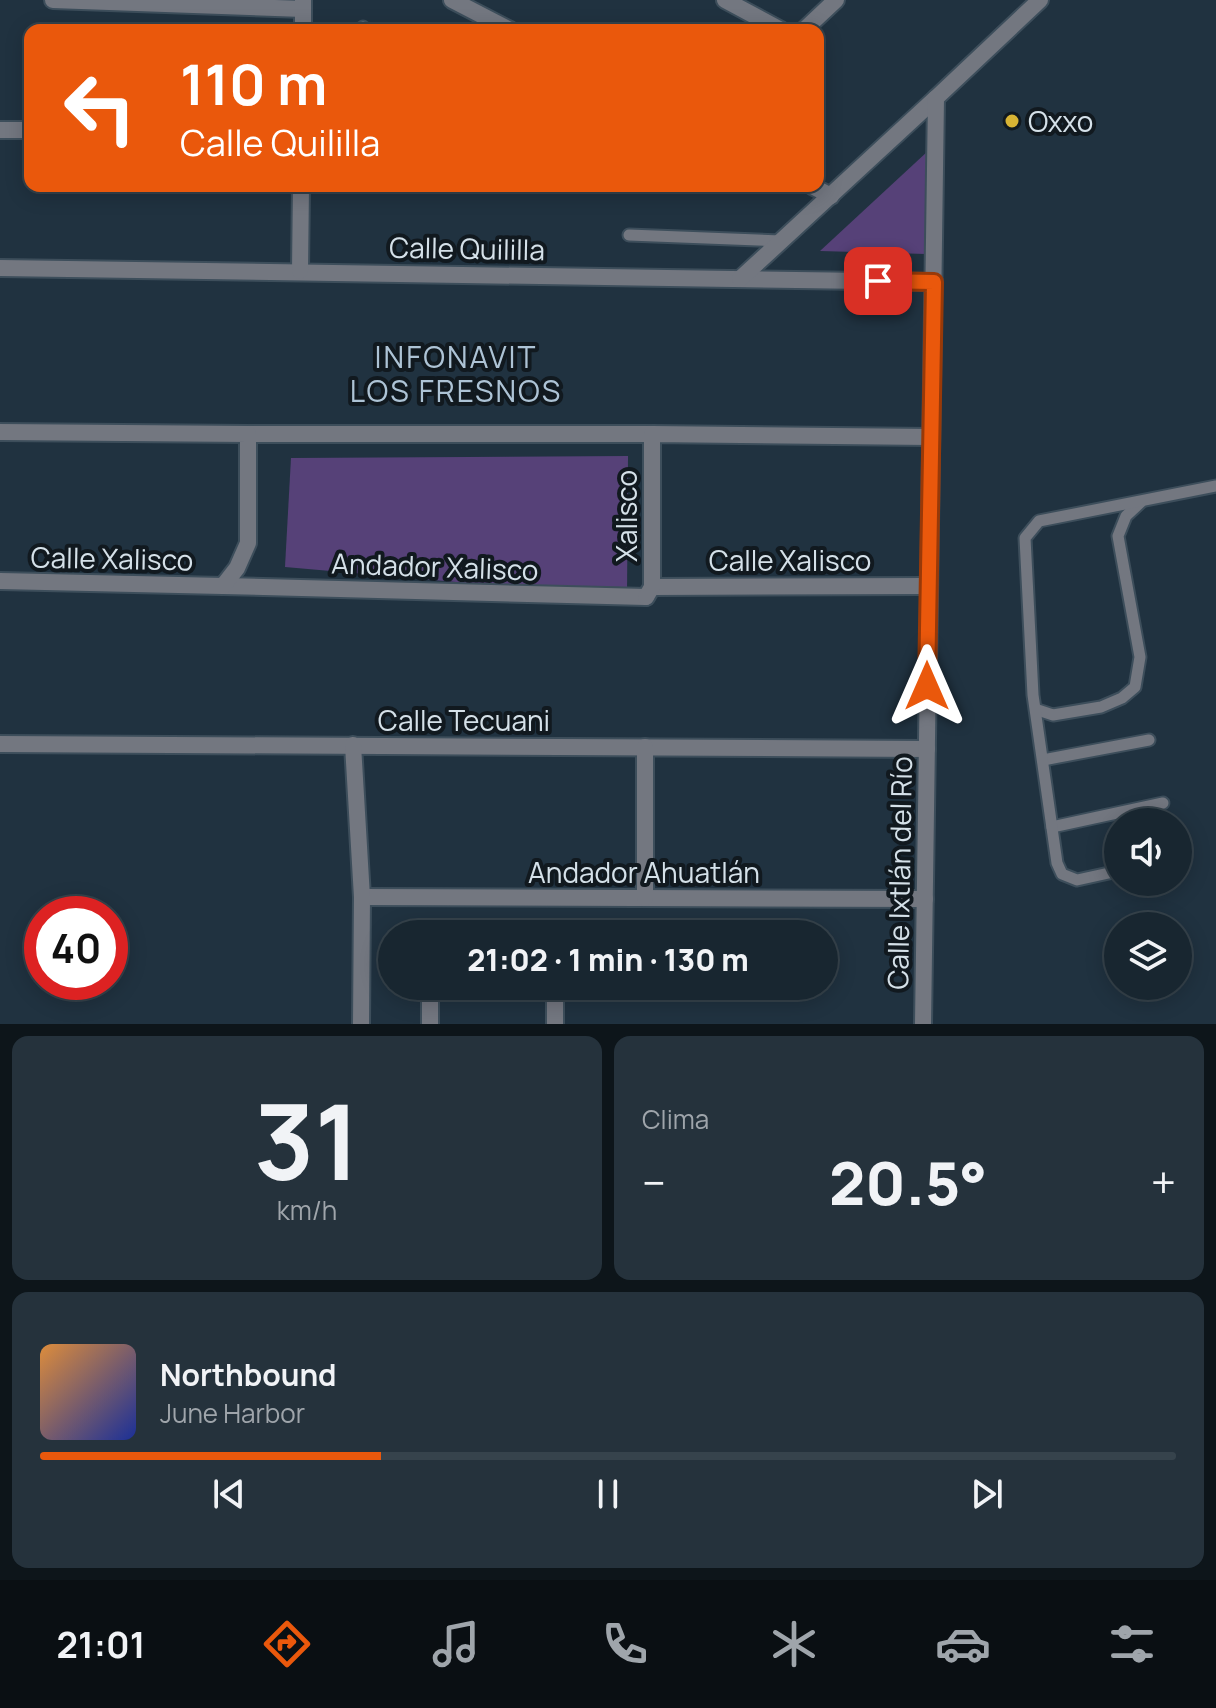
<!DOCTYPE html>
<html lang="es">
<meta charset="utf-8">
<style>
:root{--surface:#182630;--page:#25323c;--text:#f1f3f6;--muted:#9fa5ab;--line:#36434c;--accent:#ea580c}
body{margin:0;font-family:Manrope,sans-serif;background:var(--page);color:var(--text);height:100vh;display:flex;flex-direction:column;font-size:30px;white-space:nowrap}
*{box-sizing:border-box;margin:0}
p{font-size:26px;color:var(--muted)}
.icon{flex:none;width:44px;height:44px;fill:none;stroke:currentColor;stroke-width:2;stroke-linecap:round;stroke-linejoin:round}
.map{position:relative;height:1024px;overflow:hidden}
.side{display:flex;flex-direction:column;gap:12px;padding:12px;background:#0d151a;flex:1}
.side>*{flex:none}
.top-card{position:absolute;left:24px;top:24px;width:800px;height:168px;border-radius:16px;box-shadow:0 4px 20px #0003,0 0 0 2px var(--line);background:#ea580c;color:#fff;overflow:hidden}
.controls{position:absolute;left:1104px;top:808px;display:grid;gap:16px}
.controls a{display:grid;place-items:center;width:88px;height:88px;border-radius:50%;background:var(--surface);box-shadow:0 4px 20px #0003,0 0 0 2px var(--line);font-size:40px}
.speed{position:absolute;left:24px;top:896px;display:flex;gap:16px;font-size:40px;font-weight:700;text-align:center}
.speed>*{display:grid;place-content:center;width:104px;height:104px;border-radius:50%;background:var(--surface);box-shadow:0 4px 20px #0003,0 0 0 2px var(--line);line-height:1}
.speed .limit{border:12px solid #d22;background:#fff;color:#111}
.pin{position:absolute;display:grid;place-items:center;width:68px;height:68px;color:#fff;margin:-34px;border-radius:16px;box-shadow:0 4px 12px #0006}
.me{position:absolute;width:88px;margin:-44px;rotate:0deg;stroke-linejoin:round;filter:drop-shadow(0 0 6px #0008)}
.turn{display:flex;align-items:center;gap:28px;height:168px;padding:0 24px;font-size:36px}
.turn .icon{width:104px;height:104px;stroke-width:2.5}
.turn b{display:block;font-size:56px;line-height:68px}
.big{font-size:60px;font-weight:800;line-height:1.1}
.side .widget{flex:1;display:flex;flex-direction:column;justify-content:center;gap:12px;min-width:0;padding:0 28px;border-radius:16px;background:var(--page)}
.side .dial{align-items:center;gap:0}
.dial b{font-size:104px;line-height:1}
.song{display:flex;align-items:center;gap:24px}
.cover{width:96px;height:96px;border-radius:12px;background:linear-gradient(135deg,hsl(30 70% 55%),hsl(230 70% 35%))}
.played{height:8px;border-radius:4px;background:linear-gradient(90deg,var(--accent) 30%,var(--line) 30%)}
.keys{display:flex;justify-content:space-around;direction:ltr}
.heat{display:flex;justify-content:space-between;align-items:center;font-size:44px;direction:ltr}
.side .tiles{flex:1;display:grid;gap:12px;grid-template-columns:1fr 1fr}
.widget:last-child{grid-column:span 2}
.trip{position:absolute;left:378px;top:920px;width:460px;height:80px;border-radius:40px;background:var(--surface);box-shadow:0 4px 20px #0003,0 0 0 2px var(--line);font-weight:800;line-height:80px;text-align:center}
.dock{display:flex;height:128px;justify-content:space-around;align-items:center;background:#0a0f13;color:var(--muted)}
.dock .icon{width:56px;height:56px}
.dock .selected{color:var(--accent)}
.dock b{font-size:36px;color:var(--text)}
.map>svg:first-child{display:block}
.green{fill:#564178}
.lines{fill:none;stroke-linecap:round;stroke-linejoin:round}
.service-casing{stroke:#3d4e5b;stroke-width:15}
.pedestrian-casing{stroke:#3d4e5b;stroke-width:20}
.minor-casing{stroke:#3d4e5b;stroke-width:20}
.tertiary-casing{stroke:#3d4e5b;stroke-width:20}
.service{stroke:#737780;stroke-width:11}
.pedestrian{stroke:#737780;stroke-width:16}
.minor{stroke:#737780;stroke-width:16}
.tertiary{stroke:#737780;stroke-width:16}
.route-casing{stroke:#983908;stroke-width:20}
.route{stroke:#ea580c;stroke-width:14}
.poi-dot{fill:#d8b434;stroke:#11191f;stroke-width:3}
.labels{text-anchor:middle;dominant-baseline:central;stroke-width:8;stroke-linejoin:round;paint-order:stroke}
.poi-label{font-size:28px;fill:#d5e1e9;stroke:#11191f;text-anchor:start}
.street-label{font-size:28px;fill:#d5e1e9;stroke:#11191f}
.neighbourhood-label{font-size:30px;letter-spacing:2px;fill:#adc3d5;stroke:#11191f}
</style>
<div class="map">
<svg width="1216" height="1024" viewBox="0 0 1216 1024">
<rect width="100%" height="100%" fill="#203240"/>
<g class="green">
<polygon points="928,151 926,254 820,251"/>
<polygon points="628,456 627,597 285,567 291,458"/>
</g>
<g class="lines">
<g class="service-casing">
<g id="service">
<polyline points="363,30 363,27"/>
<polyline points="629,235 780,241"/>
<polyline points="1038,710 1053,715 1101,707 1122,698 1135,687 1140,657 1118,536 1126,516 1141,502"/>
<polyline points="1043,760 1149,740"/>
<polyline points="1052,827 1163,803"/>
<polyline points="1178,857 1181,856"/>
<polyline points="1118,871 1077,880 1062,874 1057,863 1033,695 1025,538 1039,521 1216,486"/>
</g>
</g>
<g class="pedestrian-casing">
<g id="pedestrian">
<polyline points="53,0 303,9"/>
<polyline points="452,0 510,30"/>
<polyline points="725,0 781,30"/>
<polyline points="804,30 836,0"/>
<polyline points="0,130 30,130"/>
<polyline points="812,186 831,196"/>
<polyline points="248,434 652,434"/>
<polyline points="223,586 646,597"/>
<polyline points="362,897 925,899"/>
</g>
</g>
<g class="minor-casing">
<g id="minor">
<polyline points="303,30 303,0"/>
<polyline points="0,268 934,282"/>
<polyline points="300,271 301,186"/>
<polyline points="740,279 936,98"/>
<polyline points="0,432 248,434 248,543 237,568 223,586 0,581"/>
<polyline points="652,587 928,586"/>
<polyline points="646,597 652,587 652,434 930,437"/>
<polyline points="0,744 927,749"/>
<polyline points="353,745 362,897 361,1024"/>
<polyline points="645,747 645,898"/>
<polyline points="430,986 430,1024"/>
<polyline points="555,986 555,1024"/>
</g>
</g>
<g class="tertiary-casing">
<polyline id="tertiary" points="923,1024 936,98 1040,0"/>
</g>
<use href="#service" class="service"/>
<use href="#pedestrian" class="pedestrian"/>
<use href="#minor" class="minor"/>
<use href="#tertiary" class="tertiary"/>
</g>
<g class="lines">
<g class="route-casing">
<polyline id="route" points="878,281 934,282 927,686"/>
</g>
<use href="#route" class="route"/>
</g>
<circle class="poi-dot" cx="1012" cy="121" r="8"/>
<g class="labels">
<g class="poi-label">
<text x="1028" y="121">Oxxo</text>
</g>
<g class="street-label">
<text transform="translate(467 248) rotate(1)">Calle Quililla</text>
<text transform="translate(626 516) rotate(-90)">Xalisco</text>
<text transform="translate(112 558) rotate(1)">Calle Xalisco</text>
<text x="790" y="560">Calle Xalisco</text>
<text transform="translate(435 566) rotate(2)">Andador Xalisco</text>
<text x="464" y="720">Calle Tecuani</text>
<text x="644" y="872">Andador Ahuatlán</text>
<text transform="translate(899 873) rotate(-89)">Calle Ixtlán del Río</text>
</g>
<g class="neighbourhood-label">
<text x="456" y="356">INFONAVIT<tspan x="456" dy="34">LOS FRESNOS</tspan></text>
</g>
</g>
</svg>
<div class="controls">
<a><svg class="icon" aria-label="sound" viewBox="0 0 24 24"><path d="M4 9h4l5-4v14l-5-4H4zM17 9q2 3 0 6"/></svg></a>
<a><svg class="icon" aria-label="layers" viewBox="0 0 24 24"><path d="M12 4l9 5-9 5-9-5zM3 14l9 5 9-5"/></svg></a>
</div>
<div class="speed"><div class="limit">40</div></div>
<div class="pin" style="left:878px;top:281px;background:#d93025"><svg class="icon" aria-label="arrive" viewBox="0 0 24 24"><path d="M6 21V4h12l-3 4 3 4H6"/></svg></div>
<svg class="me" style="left:927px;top:686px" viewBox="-20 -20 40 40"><path d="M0-17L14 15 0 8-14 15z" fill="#ea580c" stroke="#fff" stroke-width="4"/></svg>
<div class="trip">21:02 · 1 min · 130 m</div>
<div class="top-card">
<div class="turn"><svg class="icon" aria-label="left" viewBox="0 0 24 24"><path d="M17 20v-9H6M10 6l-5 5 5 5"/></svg><div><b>110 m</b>Calle Quililla</div></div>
</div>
</div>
<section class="side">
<div class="tiles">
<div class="widget dial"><b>31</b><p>km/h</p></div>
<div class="widget"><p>Clima</p>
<div class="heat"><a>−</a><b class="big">20.5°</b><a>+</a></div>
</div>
<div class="widget">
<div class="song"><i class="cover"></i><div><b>Northbound</b><p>June Harbor</p></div></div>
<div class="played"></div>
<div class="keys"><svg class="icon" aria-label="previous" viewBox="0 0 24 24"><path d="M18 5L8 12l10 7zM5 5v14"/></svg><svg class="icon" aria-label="pause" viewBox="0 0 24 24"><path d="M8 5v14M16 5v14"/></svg><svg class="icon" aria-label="next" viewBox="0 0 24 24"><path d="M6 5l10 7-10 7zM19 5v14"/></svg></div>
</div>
</div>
</section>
<nav class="dock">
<b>21:01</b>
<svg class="icon selected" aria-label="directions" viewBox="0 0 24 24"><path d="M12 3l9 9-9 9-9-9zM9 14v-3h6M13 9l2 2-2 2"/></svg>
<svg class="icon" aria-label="music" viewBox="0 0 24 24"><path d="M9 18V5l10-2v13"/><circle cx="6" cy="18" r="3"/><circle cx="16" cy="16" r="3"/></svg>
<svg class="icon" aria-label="phone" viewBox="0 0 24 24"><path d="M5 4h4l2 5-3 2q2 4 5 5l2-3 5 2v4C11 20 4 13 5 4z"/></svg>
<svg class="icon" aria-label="climate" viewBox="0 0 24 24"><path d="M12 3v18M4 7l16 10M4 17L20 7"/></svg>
<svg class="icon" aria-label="car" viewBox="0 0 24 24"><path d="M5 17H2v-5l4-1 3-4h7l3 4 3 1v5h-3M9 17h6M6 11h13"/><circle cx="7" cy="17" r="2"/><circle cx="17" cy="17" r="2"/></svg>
<svg class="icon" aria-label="filters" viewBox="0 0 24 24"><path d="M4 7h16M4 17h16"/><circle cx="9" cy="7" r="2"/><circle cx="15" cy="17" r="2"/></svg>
</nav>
